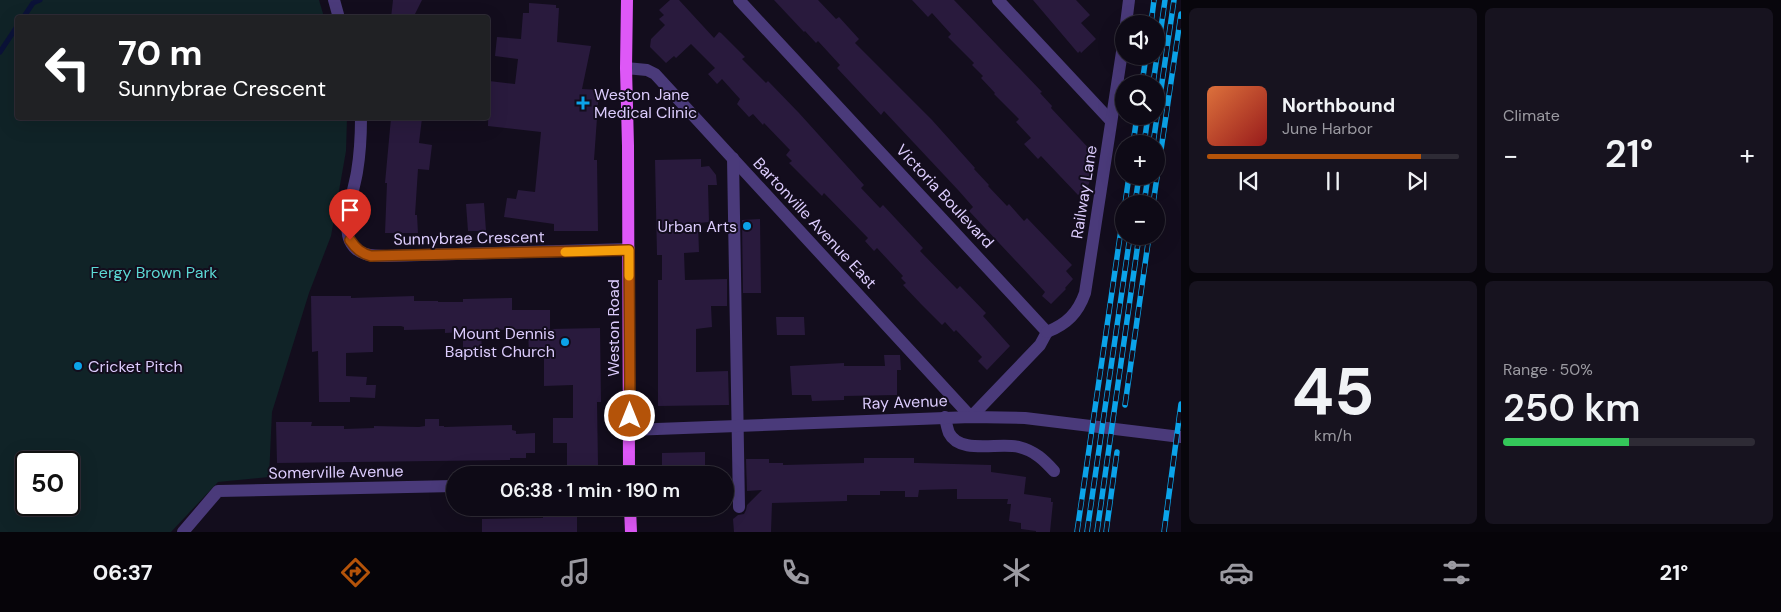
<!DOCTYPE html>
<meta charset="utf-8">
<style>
:root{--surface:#0e0a16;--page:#17131f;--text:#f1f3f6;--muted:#9b9aa1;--line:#2e2b35;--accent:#b45309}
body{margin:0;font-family:"DM Sans",sans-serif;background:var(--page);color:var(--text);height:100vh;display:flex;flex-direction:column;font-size:19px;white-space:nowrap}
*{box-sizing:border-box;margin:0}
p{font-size:16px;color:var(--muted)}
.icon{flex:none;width:28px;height:28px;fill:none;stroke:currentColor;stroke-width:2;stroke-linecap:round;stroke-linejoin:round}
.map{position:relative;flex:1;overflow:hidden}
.panel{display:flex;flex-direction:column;gap:8px;padding:8px;background:#08060c;width:600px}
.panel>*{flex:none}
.top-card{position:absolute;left:15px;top:15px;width:475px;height:105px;border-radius:5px;box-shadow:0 5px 20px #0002,0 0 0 1px var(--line);background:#202124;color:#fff;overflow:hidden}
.buttons{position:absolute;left:1115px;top:15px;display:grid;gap:10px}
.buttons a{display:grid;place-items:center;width:50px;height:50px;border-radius:50%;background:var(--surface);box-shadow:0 5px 20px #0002,0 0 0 1px var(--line);font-size:25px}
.speed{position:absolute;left:15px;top:451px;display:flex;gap:10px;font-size:25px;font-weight:700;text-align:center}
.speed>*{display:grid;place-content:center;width:65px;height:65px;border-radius:50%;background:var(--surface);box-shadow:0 5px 20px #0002,0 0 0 1px var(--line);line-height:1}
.speed .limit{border:2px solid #111;border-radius:8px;background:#fff;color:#111}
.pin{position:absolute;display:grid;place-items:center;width:42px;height:42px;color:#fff;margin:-51px -21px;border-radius:50% 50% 50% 0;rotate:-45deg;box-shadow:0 0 5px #0007}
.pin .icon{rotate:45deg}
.me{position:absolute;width:55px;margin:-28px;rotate:0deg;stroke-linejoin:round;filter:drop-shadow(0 0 4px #0008)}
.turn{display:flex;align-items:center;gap:18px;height:105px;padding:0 20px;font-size:22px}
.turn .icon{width:65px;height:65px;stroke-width:2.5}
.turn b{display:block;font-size:35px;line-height:42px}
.big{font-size:38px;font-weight:600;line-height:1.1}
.panel .widget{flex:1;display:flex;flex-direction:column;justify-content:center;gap:8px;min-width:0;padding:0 18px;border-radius:8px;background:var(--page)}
.panel .dial{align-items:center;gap:0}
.dial b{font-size:65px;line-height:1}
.song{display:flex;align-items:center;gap:15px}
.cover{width:60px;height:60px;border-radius:8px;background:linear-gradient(135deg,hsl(20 70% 55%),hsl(0 70% 35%))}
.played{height:5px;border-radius:2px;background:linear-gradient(90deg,var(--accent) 85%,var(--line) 85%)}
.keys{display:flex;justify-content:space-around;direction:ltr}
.heat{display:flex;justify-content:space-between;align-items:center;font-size:28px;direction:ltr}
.charge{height:8px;border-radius:4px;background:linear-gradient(90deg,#34c759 50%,var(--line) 0)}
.panel .tiles{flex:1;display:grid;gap:8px;grid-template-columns:repeat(2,1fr)}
.trip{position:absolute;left:446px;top:466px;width:288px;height:50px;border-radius:25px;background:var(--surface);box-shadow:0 5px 20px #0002,0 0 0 1px var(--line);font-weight:600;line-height:50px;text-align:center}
.tab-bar{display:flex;height:80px;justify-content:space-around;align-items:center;background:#060409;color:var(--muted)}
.tab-bar .icon{width:35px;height:35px}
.tab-bar .current{color:var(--accent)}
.tab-bar b{font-size:22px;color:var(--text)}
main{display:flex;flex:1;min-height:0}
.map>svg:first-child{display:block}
.green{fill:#102327;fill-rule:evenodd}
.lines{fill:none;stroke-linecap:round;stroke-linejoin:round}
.stream{stroke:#0b1238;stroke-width:5}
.building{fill:#291a3d}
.minor{stroke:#4a3a7a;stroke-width:12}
.major{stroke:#de58f7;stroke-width:12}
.rail-casing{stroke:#0ba3e9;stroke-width:5.5}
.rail{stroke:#130d1d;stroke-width:4;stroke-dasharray:11;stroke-linecap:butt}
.route-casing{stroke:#753606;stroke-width:12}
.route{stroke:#b45309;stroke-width:9}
.slow{stroke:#f59e0b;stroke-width:9}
.poi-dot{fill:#0ba3e9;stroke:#130d1d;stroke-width:2}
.labels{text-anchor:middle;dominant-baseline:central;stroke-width:4;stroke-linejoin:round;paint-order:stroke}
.poi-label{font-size:16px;fill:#dcccfd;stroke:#130d1d;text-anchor:start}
.street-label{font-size:16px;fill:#dcccfd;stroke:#130d1d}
.park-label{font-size:16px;fill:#5cd8d4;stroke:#130d1d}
</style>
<main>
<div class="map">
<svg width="1181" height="532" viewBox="0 0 1181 532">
<rect width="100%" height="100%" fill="#130d1d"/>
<path class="green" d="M 0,0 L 319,0 L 324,17 L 18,18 L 18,118 L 347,118 L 346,151 L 331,236 L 309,293 L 272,412 L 269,477 L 218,482 L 171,532 L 0,532 ZM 26,462 L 69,462 L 69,505 L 26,505 Z"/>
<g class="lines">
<g class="stream">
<polyline points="23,18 33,3 40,0"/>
<polyline points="0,52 18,25"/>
</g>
</g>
<g class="building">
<polygon points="393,0 422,0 413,18 391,18"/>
<polygon points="670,0 679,0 714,38 719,32 721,33 745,57 742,59 766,83 768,81 799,113 864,185 861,188 880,208 883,205 923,248 920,251 957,289 960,286 986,313 983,316 1010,346 987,370 978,361 982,357 956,330 954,332 945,322 942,325 921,304 903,285 906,283 901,278 903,276 877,248 874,251 865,241 868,238 824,193 822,196 789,163 792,161 786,155 790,150 764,123 763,125 753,114 749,117 737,104 740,99 722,79 717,84 708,74 715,68 691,44 676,58 674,56 666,63 650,47 651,39 665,25 659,19 664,15 659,10"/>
<polygon points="774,0 818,0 836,19 839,17 859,39 855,43 932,120 975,168 974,169 989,185 988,186 1007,206 1009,204 1024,221 1027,218 1072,265 1066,271 1073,279 1065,288 1066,289 1051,304 1042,296 1045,292 969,211 973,207 959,191 884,111 881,115 837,68 840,65 818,41 816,43 805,31 804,32"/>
<polygon points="912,0 954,0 1042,92 1040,93 1052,106 1051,108 1095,155 1089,184 1078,195 1041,156 1038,159 1024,144 1031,138 1016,122 1019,119 994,94 995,93 981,78 983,76 972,65 974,63 948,37 951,34 932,13 928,17"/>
<polygon points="1033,0 1076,0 1090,15 1081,23 1096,39 1081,53 1080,51 1078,53"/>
<polygon points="529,3 556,5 556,8 559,8 557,42 591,46 582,89 599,90 594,160 597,160 598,231 554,231 554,224 504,217 507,198 516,199 518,190 535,192 541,132 488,126 489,81 515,84 518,59 495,56 497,37 521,39 523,13 529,13"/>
<polygon points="391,118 422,118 419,143 432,145 429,170 418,169 415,215 417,215 418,233 385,233 387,183 385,183"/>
<polygon points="701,159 701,167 709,166 716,175 717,185 708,185 709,222 698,223 699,252 684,253 685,280 727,279 727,306 711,306 712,327 696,329 696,372 728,371 729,405 658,406 658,280 662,280 662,255 657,255 655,160"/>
<polygon points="484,203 486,231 468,231 466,204"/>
<polygon points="760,219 761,293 743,293 742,220"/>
<polygon points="311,296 351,296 351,298 414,296 414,301 438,301 438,302 463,302 463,299 512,298 512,310 550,310 550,329 600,328 601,402 597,402 598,465 567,465 567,443 553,443 553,418 573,418 573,385 544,386 544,356 529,356 528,329 481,330 482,353 463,353 463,332 445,333 445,329 404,330 404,327 401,326 373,326 373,352 346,353 346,376 367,377 366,385 376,385 375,398 350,397 350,402 319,402 318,351 312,352"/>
<polygon points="776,317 804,317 805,335 777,335"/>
<polygon points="884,355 900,355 901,370 897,370 897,395 844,396 844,400 812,401 811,395 792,395 790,366 844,363 844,366 885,366"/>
<polygon points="425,419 439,419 439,426 444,426 444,427 512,425 512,430 516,431 516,434 535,433 535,453 526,453 526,458 510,458 510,460 277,463 276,422 312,422 311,426 344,426 344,429 374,428 374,426 419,427 425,426"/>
<polygon points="705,452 705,475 662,475 662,453"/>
<polygon points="864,458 914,458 914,463 918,463 991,465 991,472 1026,477 1024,494 1051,498 1051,502 1053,502 1050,532 1036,532 1036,531 1021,529 1021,523 1009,521 1011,504 1007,504 1008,499 957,499 957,489 919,490 918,497 905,497 905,491 880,491 880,495 847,495 847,501 772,503 771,532 734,532 733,519 738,515 744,514 746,510 747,505 762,490 747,491 746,459 769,459 769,463 783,463 783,465 864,463"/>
<polygon points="543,516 577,516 577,532 482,532 482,519 543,518"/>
</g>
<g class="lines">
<g class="minor">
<polyline points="334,0 339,18"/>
<polyline points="739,0 1047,332"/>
<polyline points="998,0 1111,121"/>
<polyline points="1126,24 1129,0"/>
<polyline points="626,68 647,70 655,74 971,417 1040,345 1047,332"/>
<path d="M 361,118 C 361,136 360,154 357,172 C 354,190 342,225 350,241 C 357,256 373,256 387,256 L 629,249"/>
<polyline points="733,158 739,507"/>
<path d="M 1047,332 C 1067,324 1078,313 1085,293 L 1124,39"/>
<path d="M 945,417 C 946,422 947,428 949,433 C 960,455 999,442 1019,447 C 1035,451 1044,460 1054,471"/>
<polyline points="630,430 971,417 1025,418 1181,437"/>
<polyline points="183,532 218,491 455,486"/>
</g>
<g class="major">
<polyline points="627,0 626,68 628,146 629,475"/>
<polyline points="630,508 631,532"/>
</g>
<g class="rail-casing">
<g id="rail">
<polyline points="1151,24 1154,0"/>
<polyline points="1142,84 1146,56"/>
<polyline points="1153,84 1165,0"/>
<polyline points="1133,144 1137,116"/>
<polyline points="1144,144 1148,116"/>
<polyline points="1153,144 1174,0"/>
<polyline points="1125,204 1129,176"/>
<polyline points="1135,204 1139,176"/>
<polyline points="1144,204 1148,176"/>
<polyline points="1153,204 1181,14"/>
<polyline points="1125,405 1149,236"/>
<polyline points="1077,532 1124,209"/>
<polyline points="1087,532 1130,236"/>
<polyline points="1097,532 1139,236"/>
<polyline points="1106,532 1117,452"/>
<polyline points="1164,532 1181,404"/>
</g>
</g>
<use href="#rail" class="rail"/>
</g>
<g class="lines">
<g class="route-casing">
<path id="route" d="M 350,240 C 356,249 361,253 371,256 L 629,250 L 630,416"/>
</g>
<use href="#route" class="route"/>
<polyline class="slow" points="565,252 629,250 629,276"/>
</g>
<g class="poi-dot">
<path d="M580.5 95.5h5v5h5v5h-5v5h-5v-5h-5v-5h5z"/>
<circle cx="747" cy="226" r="5"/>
<circle cx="565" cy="342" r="5"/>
<circle cx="78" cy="366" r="5"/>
</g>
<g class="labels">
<g class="poi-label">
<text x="594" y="94">Weston Jane<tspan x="594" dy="18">Medical Clinic</tspan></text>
<text x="737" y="226" text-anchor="end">Urban Arts</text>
<text x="555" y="333" text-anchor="end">Mount Dennis<tspan x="555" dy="18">Baptist Church</tspan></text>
<text x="88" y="366">Cricket Pitch</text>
</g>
<g class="street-label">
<text transform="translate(1084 192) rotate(-81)">Railway Lane</text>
<text transform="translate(945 196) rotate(47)">Victoria Boulevard</text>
<text transform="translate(815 223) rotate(47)">Bartonville Avenue East</text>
<text transform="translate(469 238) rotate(-1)">Sunnybrae Crescent</text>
<text transform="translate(613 328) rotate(-90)">Weston Road</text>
<text transform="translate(905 402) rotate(-2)">Ray Avenue</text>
<text transform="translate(336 472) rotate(-1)">Somerville Avenue</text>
</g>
<g class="park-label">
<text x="154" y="272">Fergy Brown Park</text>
</g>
</g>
</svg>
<div class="buttons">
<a><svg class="icon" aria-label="sound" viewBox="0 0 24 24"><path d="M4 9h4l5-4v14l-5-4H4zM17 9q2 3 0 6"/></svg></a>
<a><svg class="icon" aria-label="search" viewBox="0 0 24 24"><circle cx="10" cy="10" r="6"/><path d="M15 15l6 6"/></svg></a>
<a>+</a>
<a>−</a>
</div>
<div class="speed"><div class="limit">50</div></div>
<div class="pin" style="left:350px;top:240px;background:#d93025"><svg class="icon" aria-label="arrive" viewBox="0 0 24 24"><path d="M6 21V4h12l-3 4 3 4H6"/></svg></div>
<svg class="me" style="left:630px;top:416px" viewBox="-20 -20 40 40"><circle r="17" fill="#b45309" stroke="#fff" stroke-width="3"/><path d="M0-11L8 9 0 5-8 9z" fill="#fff"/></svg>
<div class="trip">06:38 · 1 min · 190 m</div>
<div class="top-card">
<div class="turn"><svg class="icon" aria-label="left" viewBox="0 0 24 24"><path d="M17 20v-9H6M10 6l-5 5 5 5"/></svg><div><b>70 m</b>Sunnybrae Crescent</div></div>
</div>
</div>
<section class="panel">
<div class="tiles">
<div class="widget">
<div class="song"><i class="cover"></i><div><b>Northbound</b><p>June Harbor</p></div></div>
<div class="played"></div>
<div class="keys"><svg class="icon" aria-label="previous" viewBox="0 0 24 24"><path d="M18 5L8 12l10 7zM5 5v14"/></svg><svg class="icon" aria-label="pause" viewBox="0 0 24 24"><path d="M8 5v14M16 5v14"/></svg><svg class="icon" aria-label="next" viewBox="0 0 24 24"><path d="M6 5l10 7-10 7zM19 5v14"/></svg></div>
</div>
<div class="widget"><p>Climate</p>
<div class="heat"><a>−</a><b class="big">21°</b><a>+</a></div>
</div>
<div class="widget dial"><b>45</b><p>km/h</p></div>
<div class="widget"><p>Range · 50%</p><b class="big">250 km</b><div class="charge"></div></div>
</div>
</section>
</main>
<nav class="tab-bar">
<b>06:37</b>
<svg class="icon current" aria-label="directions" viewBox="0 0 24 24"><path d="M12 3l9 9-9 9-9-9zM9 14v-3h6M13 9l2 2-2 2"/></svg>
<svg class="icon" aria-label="music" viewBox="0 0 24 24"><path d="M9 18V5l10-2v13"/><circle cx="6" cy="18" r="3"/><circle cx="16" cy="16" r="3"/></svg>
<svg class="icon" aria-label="phone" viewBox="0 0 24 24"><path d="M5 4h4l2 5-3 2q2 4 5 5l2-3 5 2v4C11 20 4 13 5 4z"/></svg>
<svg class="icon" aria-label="climate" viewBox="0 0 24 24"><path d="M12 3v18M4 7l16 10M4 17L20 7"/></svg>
<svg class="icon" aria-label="car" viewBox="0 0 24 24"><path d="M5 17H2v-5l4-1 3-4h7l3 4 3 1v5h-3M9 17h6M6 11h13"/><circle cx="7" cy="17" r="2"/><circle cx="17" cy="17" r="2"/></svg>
<svg class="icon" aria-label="filters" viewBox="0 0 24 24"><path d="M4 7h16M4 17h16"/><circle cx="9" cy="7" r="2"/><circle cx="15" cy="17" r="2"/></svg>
<b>21°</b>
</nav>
